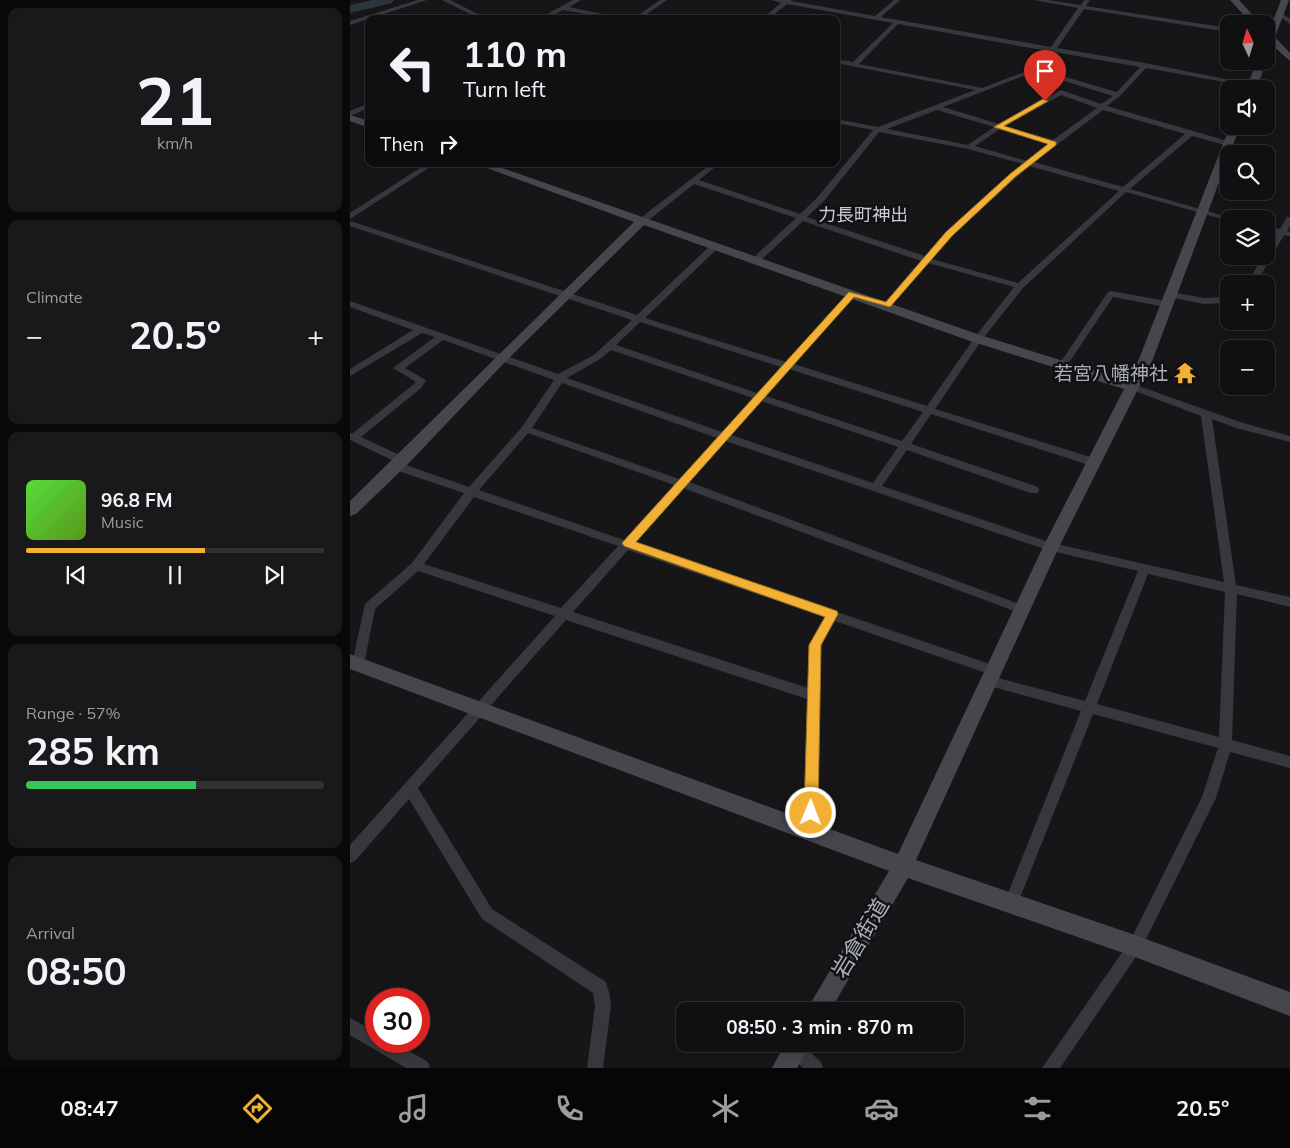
<!DOCTYPE html>
<meta charset="utf-8">
<style>
:root{--surface:#101012;--page:#19191b;--text:#f1f3f6;--muted:#9c9d9f;--line:#303032;--accent:#f2b134}
body{margin:0;font-family:Mulish,"Noto Sans JP",sans-serif;background:var(--page);color:var(--text);height:100vh;display:flex;flex-direction:column;font-size:19px;white-space:nowrap}
*{box-sizing:border-box;margin:0}
p{font-size:16px;color:var(--muted)}
.icon{flex:none;width:28px;height:28px;fill:none;stroke:currentColor;stroke-width:2;stroke-linecap:round;stroke-linejoin:round}
.map{position:relative;flex:1;overflow:hidden}
.side{display:flex;flex-direction:column;gap:8px;padding:8px;background:#09090a;width:350px}
.side>*{flex:none}
.hud{position:absolute;left:15px;top:15px;width:475px;height:152px;border-radius:10px;box-shadow:0 2px 8px #0003,0 0 0 1px var(--line);background:#101012;color:var(--text);overflow:hidden}
.needle{width:32px;rotate:356deg}
.fabs{position:absolute;left:870px;top:15px;display:grid;gap:10px}
.fabs a{display:grid;place-items:center;width:55px;height:55px;border-radius:10px;background:var(--surface);box-shadow:0 2px 8px #0003,0 0 0 1px var(--line);font-size:25px}
.speed{position:absolute;left:15px;top:988px;display:flex;gap:10px;font-size:25px;font-weight:700;text-align:center}
.speed>*{display:grid;place-content:center;width:65px;height:65px;border-radius:50%;background:var(--surface);box-shadow:0 2px 8px #0003,0 0 0 1px var(--line);line-height:1}
.speed .limit{border:8px solid #d22;background:#fff;color:#111}
.pin{position:absolute;display:grid;place-items:center;width:42px;height:42px;color:#fff;margin:-51px -21px;border-radius:50% 50% 50% 0;rotate:-45deg;box-shadow:0 0 5px #0007}
.pin .icon{rotate:45deg}
.me{position:absolute;width:55px;margin:-28px;rotate:1deg;stroke-linejoin:round;filter:drop-shadow(0 0 4px #0008)}
.turn{display:flex;align-items:center;gap:18px;height:105px;padding:0 15px;font-size:22px}
.turn .icon{width:65px;height:65px;stroke-width:2.5}
.turn b{display:block;font-size:35px;line-height:42px}
.then{display:flex;align-items:center;height:48px;padding:0 15px;background:#0003;gap:10px;font-size:19px}
.big{font-size:38px;font-weight:700;line-height:1.1}
.side .widget{flex:1;display:flex;flex-direction:column;justify-content:center;gap:8px;min-width:0;padding:0 18px;border-radius:10px;background:var(--page)}
.side .dial{align-items:center;gap:0}
.dial b{font-size:65px;line-height:1}
.song{display:flex;align-items:center;gap:15px}
.cover{width:60px;height:60px;border-radius:8px;background:linear-gradient(135deg,hsl(110 70% 55%),hsl(90 70% 35%))}
.played{height:5px;border-radius:2px;background:linear-gradient(90deg,var(--accent) 60%,var(--line) 60%)}
.keys{display:flex;justify-content:space-around;direction:ltr}
.heat{display:flex;justify-content:space-between;align-items:center;font-size:28px;direction:ltr}
.charge{height:8px;border-radius:4px;background:linear-gradient(90deg,#34c759 57%,var(--line) 0)}
.trip{position:absolute;left:326px;top:1002px;width:288px;height:50px;border-radius:10px;background:var(--surface);box-shadow:0 2px 8px #0003,0 0 0 1px var(--line);font-weight:700;line-height:50px;text-align:center}
.tabs{display:flex;height:80px;justify-content:space-around;align-items:center;background:#060607;color:var(--muted)}
.tabs .icon{width:35px;height:35px}
.tabs .selected{color:var(--accent)}
.tabs b{font-size:22px;color:var(--text)}
main{display:flex;flex:1;min-height:0}
.map>svg:first-child{display:block}
.lines{fill:none;stroke-linecap:round;stroke-linejoin:round}
.river{fill:#2c353c;fill-rule:evenodd}
.street{fill:#37383d;fill-rule:evenodd}
.secondary{fill:#45474d;fill-rule:evenodd}
.route{fill:#f2b134;stroke:#9d7322}
.labels{text-anchor:middle;dominant-baseline:central;stroke-width:5;stroke-linejoin:round;paint-order:stroke}
.far-quarter-label{font-size:18px;fill:#c9ccd4;stroke:#111113}
.poi-label{font-size:19px;fill:#a8adb8;stroke:#111113;text-anchor:end}
.near-street-label{font-size:22px;fill:#a8adb8;stroke:#111113}
</style>
<main>
<section class="side">
<div class="widget dial"><b>21</b><p>km/h</p></div>
<div class="widget"><p>Climate</p>
<div class="heat"><a>−</a><b class="big">20.5°</b><a>+</a></div>
</div>
<div class="widget">
<div class="song"><i class="cover"></i><div><b>96.8 FM</b><p>Music</p></div></div>
<div class="played"></div>
<div class="keys"><svg class="icon" aria-label="previous" viewBox="0 0 24 24"><path d="M18 5L8 12l10 7zM5 5v14"/></svg><svg class="icon" aria-label="pause" viewBox="0 0 24 24"><path d="M8 5v14M16 5v14"/></svg><svg class="icon" aria-label="next" viewBox="0 0 24 24"><path d="M6 5l10 7-10 7zM19 5v14"/></svg></div>
</div>
<div class="widget"><p>Range · 57%</p><b class="big">285 km</b><div class="charge"></div></div>
<div class="widget"><p>Arrival</p><b class="big">08:50</b></div>
</section>
<div class="map">
<svg width="940" height="1068" viewBox="0 0 940 1068">
<rect width="100%" height="100%" fill="#161618"/>
<g class="lines">
<polygon class="river" points="22,0 44,0 42,3 0,13 0,5"/>
<g class="street">
<polygon points="68,0 77,0 0,25 0,21"/>
<polygon points="92,0 100,0 138,19 130,19"/>
<polygon points="223,0 231,0 219,7 277,19 263,19 213,10 196,19 188,19"/>
<polygon points="310,0 317,0 290,19 283,19"/>
<path d="M 421,0 L 442,0 L 441,1 L 525,16 L 544,0 L 550,0 L 531,17 L 701,47 L 728,8 L 684,0 L 698,0 L 731,5 L 734,0 L 740,0 L 736,6 L 879,28 L 879,32 L 734,9 L 707,48 L 795,63 L 905,85 L 902,87 L 796,68 L 770,96 L 757,106 L 881,142 L 881,146 L 878,146 L 842,136 L 780,189 L 885,219 L 879,219 L 879,221 L 776,192 L 673,288 L 631,341 L 585,409 L 747,459 L 748,462 L 747,465 L 739,465 L 581,414 L 561,444 L 688,487 L 689,490 L 688,493 L 680,493 L 557,450 L 532,486 L 702,543 L 874,582 L 851,416 L 777,388 L 775,386 L 780,383 L 783,384 L 893,423 L 940,436 L 940,442 L 886,428 L 862,419 L 886,585 L 940,597 L 940,607 L 887,594 L 882,740 L 940,756 L 940,768 L 880,752 L 866,798 L 790,951 L 710,1068 L 692,1068 L 780,941 L 852,797 L 868,748 L 743,714 L 668,903 L 666,908 L 661,910 L 656,908 L 654,903 L 731,711 L 640,686 L 635,685 L 634,681 L 635,677 L 640,676 L 735,701 L 788,571 L 697,550 L 376,441 L 339,482 L 675,606 L 677,609 L 675,612 L 667,612 L 333,488 L 284,543 L 646,666 L 648,670 L 646,674 L 642,675 L 485,621 L 471,645 L 468,813 L 458,834 L 453,836 L 448,834 L 446,829 L 454,812 L 457,699 L 216,620 L 68,788 L 142,909 L 256,982 L 260,996 L 261,1006 L 253,1068 L 237,1068 L 245,1006 L 243,993 L 132,919 L 59,799 L 5,861 L 0,863 L 0,845 L 205,616 L 68,571 L 25,609 L 14,664 L 12,668 L 8,669 L 4,668 L 2,664 L 15,604 L 62,563 L 114,493 L 42,469 L 41,466 L 46,462 L 0,440 L 0,433 L 3,433 L 64,384 L 66,382 L 43,368 L 85,337 L 72,333 L 0,376 L 0,369 L 63,330 L 0,307 L 0,301 L 208,374 L 244,355 L 282,320 L 0,226 L 0,221 L 287,315 L 362,244 L 368,244 L 368,248 L 295,318 L 436,362 L 499,292 L 505,292 L 505,296 L 444,364 L 577,406 L 625,337 L 664,287 L 578,263 L 540,307 L 534,307 L 534,303 L 571,261 L 453,221 L 409,262 L 403,262 L 403,258 L 446,218 L 344,184 L 295,223 L 289,223 L 289,219 L 361,164 L 369,164 L 349,180 L 450,214 L 467,198 L 523,130 L 486,123 L 486,119 L 528,127 L 625,90 L 486,63 L 486,59 L 503,62 L 543,23 L 437,4 L 419,19 L 412,19 L 431,3 ZM 548,24 L 697,51 L 674,72 L 632,88 L 509,64 ZM 704,52 L 790,67 L 767,92 L 685,68 ZM 682,71 L 763,96 L 751,104 L 711,90 L 649,124 L 593,107 L 678,74 ZM 711,95 L 747,108 L 703,140 L 655,126 ZM 587,110 L 644,127 L 618,145 L 537,129 ZM 753,110 L 835,134 L 773,187 L 684,162 ZM 650,129 L 699,144 L 677,161 L 625,146 ZM 529,132 L 618,149 L 673,164 L 596,232 L 575,256 L 457,217 L 473,202 ZM 679,166 L 769,191 L 668,283 L 582,259 L 602,236 ZM 290,322 L 431,367 L 407,393 L 266,345 ZM 93,340 L 204,380 L 172,427 L 119,487 L 53,464 L 57,461 L 56,458 L 11,437 L 71,388 L 76,381 L 74,379 L 55,368 ZM 261,350 L 403,398 L 372,432 L 217,378 L 250,359 ZM 439,369 L 573,412 L 552,441 L 416,396 ZM 212,383 L 367,438 L 329,479 L 182,428 ZM 411,401 L 548,447 L 523,483 L 381,435 ZM 178,433 L 324,485 L 274,540 L 129,490 ZM 124,497 L 268,546 L 211,608 L 74,564 ZM 278,550 L 474,617 L 459,645 L 458,688 L 223,612 ZM 798,574 L 875,592 L 869,737 L 747,704 Z"/>
<polygon points="930,12 940,19 940,24 928,15 927,14"/>
<polygon points="19,103 19,108 0,116 0,111"/>
<polygon points="76,164 85,164 0,219 0,213"/>
<polygon points="937,217 940,217 940,226 937,231 940,232 940,236 934,235 906,284 897,284 913,256 916,256 916,252 927,233 916,231 916,226 930,229"/>
<polygon points="761,291 816,301 820,304 816,307 763,297 716,367 710,367 710,363 758,292"/>
<polygon points="821,292 854,298 879,297 879,303 854,304 818,297 817,295"/>
<polygon points="0,1018 26,1032 26,1041 42,1041 78,1062 80,1068 56,1068 0,1035"/>
<polygon points="439,1044 451,1044 471,1062 473,1068 453,1068 439,1056 437,1050"/>
</g>
<g class="secondary">
<polygon points="880,0 889,0 911,24 902,24"/>
<polygon points="931,0 939,0 925,37 940,53 940,61 922,45 919,51 916,52 916,30 919,31"/>
<polygon points="907,61 917,61 906,89 896,89"/>
<polygon points="0,115 19,121 19,128 0,121"/>
<polygon points="880,126 890,126 803,359 709,547 566,860 785,935 940,992 940,1016 785,957 558,878 480,1011 456,1011 539,871 0,669 0,654 548,854 693,547 774,389 623,342 294,225 157,360 57,465 6,514 0,516 0,501 284,222 126,164 141,164 633,336 778,381 789,359"/>
<polygon points="435,1044 460,1044 447,1068 422,1068"/>
</g>
</g>
<polygon class="route" points="693,99 698,101 654,126 706,142 706,145 665,177 602,236 540,307 504,297 286,542 487,611 488,614 471,645 468,813 466,817 461,819 456,817 454,813 459,645 475,617 274,546 272,543 499,292 536,302 596,232 660,174 698,144 644,127"/>
<defs>
<g id="temple-bare" transform="scale(1.725)"><path d="M0-6L5-2H3V0L6.5 2.5H4V6H1.5V3h-3V6H-4V2.5H-6.5L-3 0V-2H-5Z" fill="#f2b134" stroke="#111113" stroke-width="2.5" paint-order="stroke"/></g>
</defs>
<g fill-rule="evenodd">
<use href="#temple-bare" x="835" y="373"/>
</g>
<g class="labels">
<g class="far-quarter-label">
<text x="513" y="214">力長町神出</text>
</g>
<g class="poi-label">
<text x="818" y="373">若宮八幡神社</text>
</g>
<g class="near-street-label">
<text transform="translate(510 938) rotate(-59)">岩倉街道</text>
</g>
</g>
</svg>
<div class="fabs">
<a><svg class="needle" viewBox="-14 -14 28 28"><path d="M0-13l5 13h-10z" fill="#e53935"/><path d="M0 13l5-13h-10z" fill="#9c9d9f"/></svg></a>
<a><svg class="icon" aria-label="sound" viewBox="0 0 24 24"><path d="M4 9h4l5-4v14l-5-4H4zM17 9q2 3 0 6"/></svg></a>
<a><svg class="icon" aria-label="search" viewBox="0 0 24 24"><circle cx="10" cy="10" r="6"/><path d="M15 15l6 6"/></svg></a>
<a><svg class="icon" aria-label="layers" viewBox="0 0 24 24"><path d="M12 4l9 5-9 5-9-5zM3 14l9 5 9-5"/></svg></a>
<a>+</a>
<a>−</a>
</div>
<div class="speed"><div class="limit">30</div></div>
<div class="pin" style="left:695px;top:101px;background:#d93025"><svg class="icon" aria-label="arrive" viewBox="0 0 24 24"><path d="M6 21V4h12l-3 4 3 4H6"/></svg></div>
<svg class="me" style="left:461px;top:813px" viewBox="-20 -20 40 40"><circle r="17" fill="#f2b134" stroke="#fff" stroke-width="3"/><path d="M0-11L8 9 0 5-8 9z" fill="#fff"/></svg>
<div class="trip">08:50 · 3 min · 870 m</div>
<div class="hud">
<div class="turn"><svg class="icon" aria-label="left" viewBox="0 0 24 24"><path d="M17 20v-9H6M10 6l-5 5 5 5"/></svg><div><b>110 m</b>Turn left</div></div>
<div class="then">Then<svg class="icon" aria-label="right" viewBox="0 0 24 24"><path d="M7 20v-9h11M14 6l5 5-5 5"/></svg></div>
</div>
</div>
</main>
<nav class="tabs">
<b>08:47</b>
<svg class="icon selected" aria-label="directions" viewBox="0 0 24 24"><path d="M12 3l9 9-9 9-9-9zM9 14v-3h6M13 9l2 2-2 2"/></svg>
<svg class="icon" aria-label="music" viewBox="0 0 24 24"><path d="M9 18V5l10-2v13"/><circle cx="6" cy="18" r="3"/><circle cx="16" cy="16" r="3"/></svg>
<svg class="icon" aria-label="phone" viewBox="0 0 24 24"><path d="M5 4h4l2 5-3 2q2 4 5 5l2-3 5 2v4C11 20 4 13 5 4z"/></svg>
<svg class="icon" aria-label="climate" viewBox="0 0 24 24"><path d="M12 3v18M4 7l16 10M4 17L20 7"/></svg>
<svg class="icon" aria-label="car" viewBox="0 0 24 24"><path d="M5 17H2v-5l4-1 3-4h7l3 4 3 1v5h-3M9 17h6M6 11h13"/><circle cx="7" cy="17" r="2"/><circle cx="17" cy="17" r="2"/></svg>
<svg class="icon" aria-label="filters" viewBox="0 0 24 24"><path d="M4 7h16M4 17h16"/><circle cx="9" cy="7" r="2"/><circle cx="15" cy="17" r="2"/></svg>
<b>20.5°</b>
</nav>
